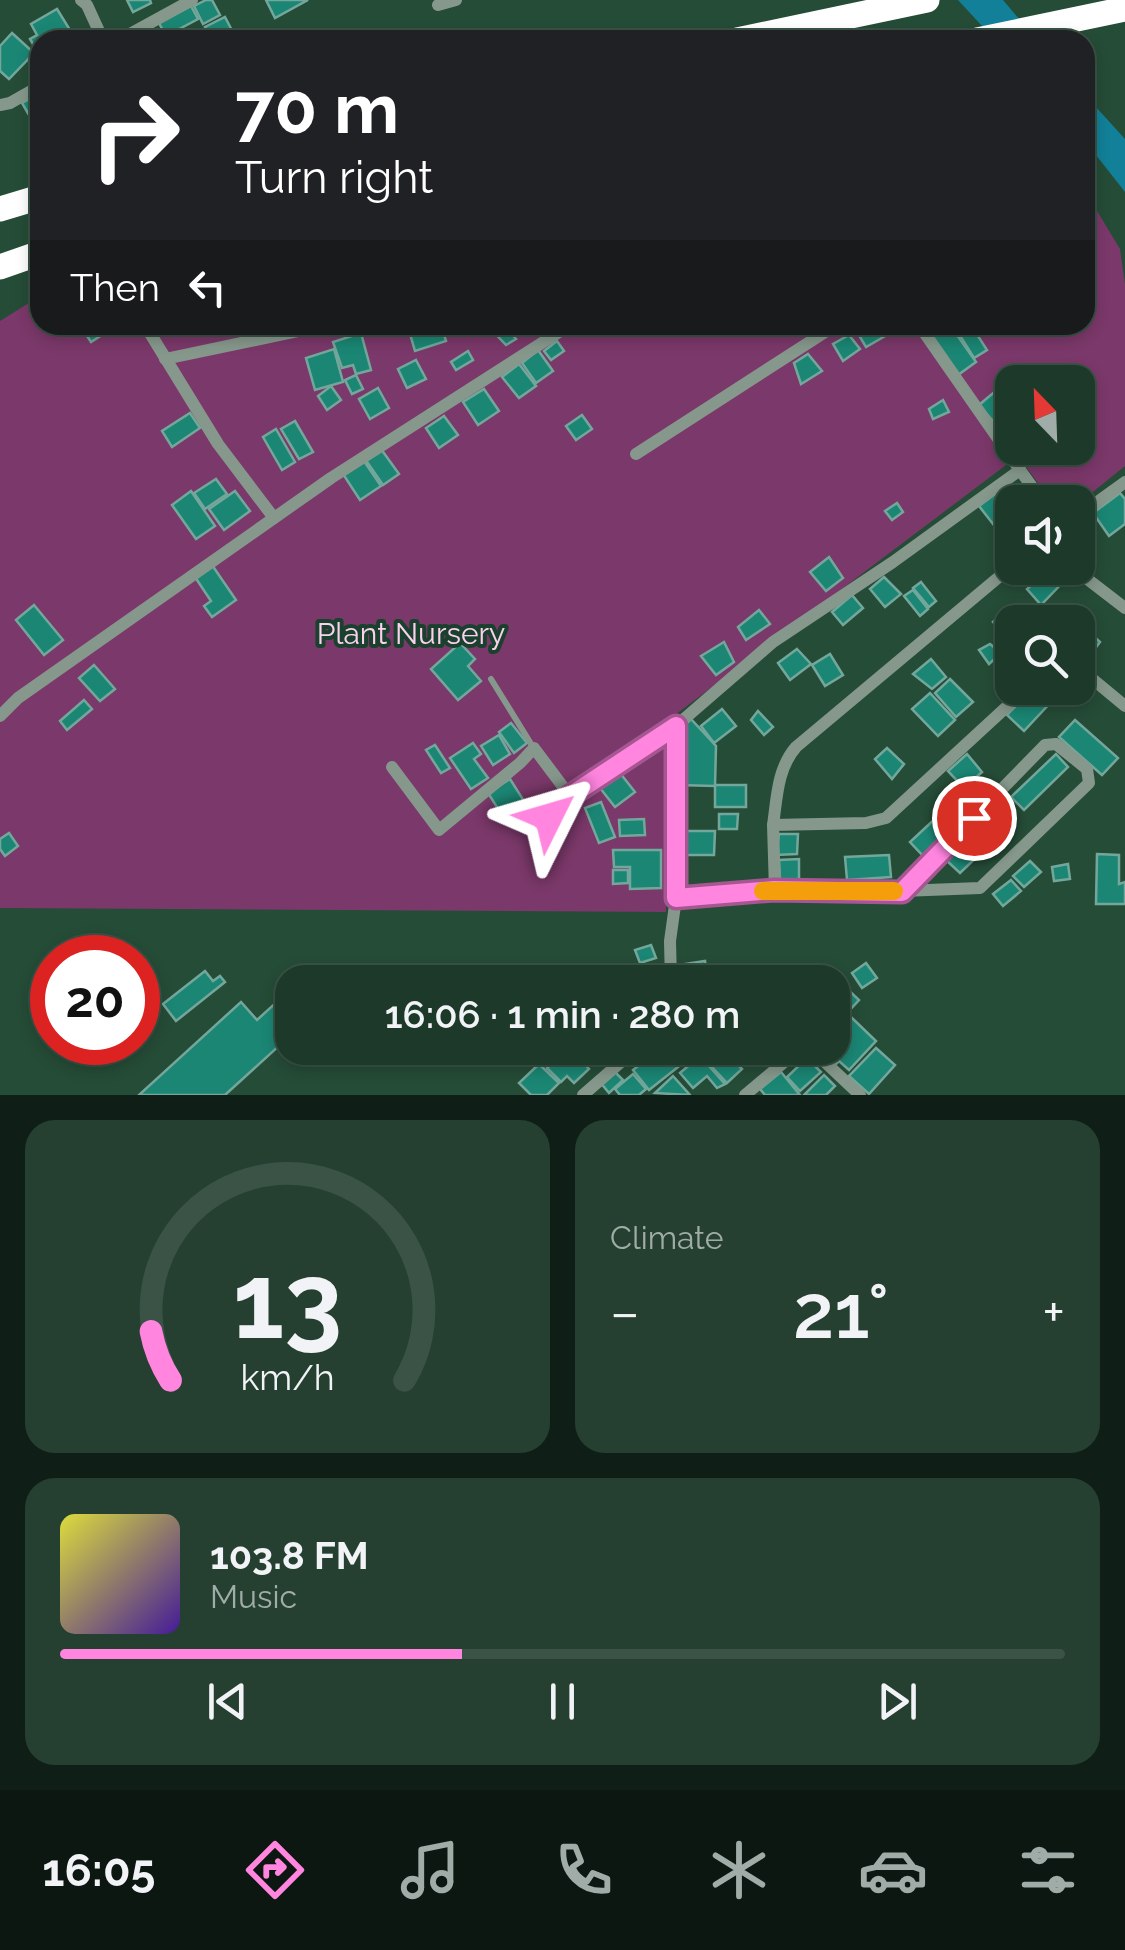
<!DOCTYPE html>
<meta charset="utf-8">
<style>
:root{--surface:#1c3929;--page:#254031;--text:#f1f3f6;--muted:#a0aca8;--line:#3a5346;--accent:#ff85df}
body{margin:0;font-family:Raleway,sans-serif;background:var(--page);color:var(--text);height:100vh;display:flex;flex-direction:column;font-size:38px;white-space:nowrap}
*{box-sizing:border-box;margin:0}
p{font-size:32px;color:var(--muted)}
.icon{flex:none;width:55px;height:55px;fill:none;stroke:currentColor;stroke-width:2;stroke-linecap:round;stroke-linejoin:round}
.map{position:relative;height:1095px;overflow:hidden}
.details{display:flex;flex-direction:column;gap:25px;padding:25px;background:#0f1f17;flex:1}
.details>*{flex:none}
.guide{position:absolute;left:30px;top:30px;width:1065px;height:305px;border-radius:30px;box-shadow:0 5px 15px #0003,0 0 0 2px var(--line);background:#202124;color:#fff;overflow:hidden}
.needle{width:65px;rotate:337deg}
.controls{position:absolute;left:995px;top:365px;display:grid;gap:20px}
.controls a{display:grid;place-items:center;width:100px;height:100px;border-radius:20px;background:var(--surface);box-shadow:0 5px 15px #0003,0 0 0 2px var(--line);font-size:50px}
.speed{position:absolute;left:30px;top:935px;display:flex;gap:20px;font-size:50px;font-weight:700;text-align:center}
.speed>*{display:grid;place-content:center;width:130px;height:130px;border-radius:50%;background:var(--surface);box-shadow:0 5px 15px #0003,0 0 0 2px var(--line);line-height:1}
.speed .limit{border:15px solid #d22;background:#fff;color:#111}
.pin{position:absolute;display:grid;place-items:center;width:85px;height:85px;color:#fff;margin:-42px;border:5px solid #fff;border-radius:50%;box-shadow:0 2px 10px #0007}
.me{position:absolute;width:110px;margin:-55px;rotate:50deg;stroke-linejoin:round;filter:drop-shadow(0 0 8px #0008)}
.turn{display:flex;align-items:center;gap:35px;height:210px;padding:0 40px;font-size:45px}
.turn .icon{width:130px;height:130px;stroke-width:2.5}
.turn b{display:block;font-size:70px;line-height:85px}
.then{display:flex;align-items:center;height:95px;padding:0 40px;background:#0003;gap:20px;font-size:38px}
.big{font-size:75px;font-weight:600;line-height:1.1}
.details .widget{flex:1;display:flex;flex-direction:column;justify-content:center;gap:15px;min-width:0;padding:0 35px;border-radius:30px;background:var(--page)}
.details .dial{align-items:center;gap:0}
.dial svg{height:260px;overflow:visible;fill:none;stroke:var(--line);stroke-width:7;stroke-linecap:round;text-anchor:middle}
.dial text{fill:var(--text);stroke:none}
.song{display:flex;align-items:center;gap:30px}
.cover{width:120px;height:120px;border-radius:15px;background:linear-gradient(135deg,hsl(60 70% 55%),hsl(260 70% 35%))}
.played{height:10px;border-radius:5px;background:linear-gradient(90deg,var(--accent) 40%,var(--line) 40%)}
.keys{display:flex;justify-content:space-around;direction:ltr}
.heat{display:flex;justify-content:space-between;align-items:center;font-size:55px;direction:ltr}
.details .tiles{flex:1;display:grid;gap:25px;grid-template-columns:1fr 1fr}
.widget:last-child{grid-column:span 2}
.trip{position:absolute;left:275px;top:965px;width:575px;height:100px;border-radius:30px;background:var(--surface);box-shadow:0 5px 15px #0003,0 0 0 2px var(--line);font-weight:600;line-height:100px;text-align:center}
.tab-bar{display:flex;height:160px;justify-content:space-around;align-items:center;background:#0b1710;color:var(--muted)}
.tab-bar .icon{width:70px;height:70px}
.tab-bar .selected{color:var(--accent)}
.tab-bar b{font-size:45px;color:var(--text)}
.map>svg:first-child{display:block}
.green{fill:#7b386a;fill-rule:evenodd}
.water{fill:#128098}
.building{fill:#1b8674;stroke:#74a79b;stroke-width:2.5}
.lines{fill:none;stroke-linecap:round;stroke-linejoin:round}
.lane{stroke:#86988c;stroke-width:6}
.street{stroke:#86988c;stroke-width:12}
.highway{stroke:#fff;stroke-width:25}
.route-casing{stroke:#a65691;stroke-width:25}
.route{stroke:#ff85df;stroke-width:18}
.slow{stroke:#f59e0b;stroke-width:18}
.labels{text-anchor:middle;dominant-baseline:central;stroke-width:8;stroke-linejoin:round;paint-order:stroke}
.park-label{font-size:30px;fill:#fbd1ee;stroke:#1a412d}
</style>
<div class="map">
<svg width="1125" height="1095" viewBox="0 0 1125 1095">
<rect width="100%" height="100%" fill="#254c37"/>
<path class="green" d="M 1085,191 L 1120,249 L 1125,284 L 1125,466 L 1078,504 L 1052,502 L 1018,456 L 667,721 L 666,912 L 0,908 L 0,321 L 40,296 L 40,325 L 1085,325 ZM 1012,382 L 1078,382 L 1078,448 L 1012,448 Z"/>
<g class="water">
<polygon points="958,0 1003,0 1037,40 995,40"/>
<polygon points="1085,95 1125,139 1125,192 1085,141"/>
</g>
<g class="building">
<polygon points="127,0 150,0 151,3 133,12"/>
<polygon points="206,0 212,0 220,15 203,24 194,6"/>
<polygon points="266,0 308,0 275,18"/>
<polygon points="191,6 198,19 166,36 159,23"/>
<polygon points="57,9 75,38 40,40 40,56 30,39 37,35 31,24"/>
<polygon points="225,17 237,40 211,40 205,27"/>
<polygon points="12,33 34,53 9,79 0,71 0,46"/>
<polygon points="40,93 40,134 22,103"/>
<polygon points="80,325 115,325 116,326 91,342"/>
<polygon points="416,325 441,325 446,341 415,351 408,327"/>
<polygon points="504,325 516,339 506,345 488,326"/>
<polygon points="858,325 888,325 892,332 866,347 854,327"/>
<polygon points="944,325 950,325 976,362 958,375 931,335"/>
<polygon points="971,325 987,350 974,358 954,326"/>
<polygon points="361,333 371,370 356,374 353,365 342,368 333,342"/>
<polygon points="849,335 860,349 843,361 833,344"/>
<polygon points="557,341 564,351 551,360 544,351"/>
<polygon points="334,349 343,382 315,390 306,358"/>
<polygon points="538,350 553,371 536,383 522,363"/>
<polygon points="468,351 473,360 456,370 451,362"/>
<polygon points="808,354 822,371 801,384 794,363"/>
<polygon points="416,360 426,379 407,388 398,369"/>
<polygon points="519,364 536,386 519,398 502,377"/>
<polygon points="1068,367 1076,379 1071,382 1050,382"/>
<polygon points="1018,372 1026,382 1012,382 1012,400 1001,387"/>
<polygon points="356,375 363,389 352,394 345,380"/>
<polygon points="331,386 341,400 327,410 318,396"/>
<polygon points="378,388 389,408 370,419 359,399"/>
<polygon points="484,389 499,411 478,425 463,402"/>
<polygon points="998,389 1012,405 993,421 979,405"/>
<polygon points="943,400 949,412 933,419 929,409"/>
<polygon points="190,413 200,428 172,447 162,431"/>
<polygon points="582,415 592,429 576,440 566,426"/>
<polygon points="444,416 458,435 439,448 426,428"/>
<polygon points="295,421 313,452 299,459 281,429"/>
<polygon points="276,429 295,462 282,470 263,437"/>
<polygon points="381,449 399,474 383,485 365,459"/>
<polygon points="364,461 381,486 360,500 343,474"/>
<polygon points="216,479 227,494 205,509 194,493"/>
<polygon points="191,491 215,526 196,539 172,505"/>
<polygon points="235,491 250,511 224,530 209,509"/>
<polygon points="996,493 1011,509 993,524 979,506"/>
<polygon points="1120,493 1125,499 1125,524 1109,536 1093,513"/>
<polygon points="897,503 903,512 892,520 885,511"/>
<polygon points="829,557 843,578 826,591 810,572"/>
<polygon points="212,565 236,600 212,617 204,606 211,601 195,577"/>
<polygon points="1025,568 1042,568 1027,583 1019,572"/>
<polygon points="1051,568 1062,568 1069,576 1041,605 1027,589"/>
<polygon points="884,577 901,594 885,607 870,589"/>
<polygon points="921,582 936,601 929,607 913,588"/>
<polygon points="913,590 928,609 920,616 904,596"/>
<polygon points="852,595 863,608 843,625 832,612"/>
<polygon points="34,605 63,640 44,655 16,620"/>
<polygon points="1012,606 1019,614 1000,630 993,622"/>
<polygon points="759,610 770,624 746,640 738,627"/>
<polygon points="1084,628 1100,642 1085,662 1078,657 1078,634"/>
<polygon points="724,642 734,662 716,675 701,656"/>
<polygon points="460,643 475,659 468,666 481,681 458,700 431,669"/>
<polygon points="990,644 1001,653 989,664 979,650"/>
<polygon points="797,649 811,664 790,680 778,663"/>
<polygon points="830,654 843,675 825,686 812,665"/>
<polygon points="931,659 946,677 932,689 913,674"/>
<polygon points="94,665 115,689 100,701 79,678"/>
<polygon points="950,679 973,702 956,717 935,693"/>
<polygon points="1033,688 1052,701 1024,731 1007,715"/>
<polygon points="930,693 955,720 938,736 912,709"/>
<polygon points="84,700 92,709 67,730 60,721"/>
<polygon points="722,709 736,726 714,743 701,726"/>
<polygon points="758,711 773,727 764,735 751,720"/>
<polygon points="691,719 716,746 715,786 677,785 679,731"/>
<polygon points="1075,720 1118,758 1102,775 1059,737"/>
<polygon points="511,723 527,743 514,753 499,732"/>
<polygon points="499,735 510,754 493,765 481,746"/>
<polygon points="473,743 481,754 474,759 488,778 471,789 450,758"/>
<polygon points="435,745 450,768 441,773 426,750"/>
<polygon points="887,748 904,764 892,779 875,759"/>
<polygon points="967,754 982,772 964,788 948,771"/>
<polygon points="1056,754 1068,767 1024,810 1011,797"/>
<polygon points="620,773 635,792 615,807 600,788"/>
<polygon points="510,779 524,801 502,815 488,793"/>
<rect x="715" y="785" width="31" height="22"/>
<polygon points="601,802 615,837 599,843 585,808"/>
<polygon points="998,811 1011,824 960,873 946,860"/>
<polygon points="719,814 738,814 737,829 719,829"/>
<polygon points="939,815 954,831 925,858 910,842"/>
<polygon points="644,819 645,835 620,836 619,820"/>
<polygon points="680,831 715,831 714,855 679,855"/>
<polygon points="9,833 18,846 5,856 0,849 0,839"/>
<polygon points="779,834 798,834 797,854 776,855"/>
<polygon points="613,850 661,850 661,888 630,889 630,867 614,867"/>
<polygon points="1097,854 1119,855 1119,884 1125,882 1125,904 1096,904"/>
<polygon points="889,855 891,877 847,880 845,857"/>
<polygon points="799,859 799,880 780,880 779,860"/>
<polygon points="1030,861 1041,872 1024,887 1013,876"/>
<polygon points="1068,864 1070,879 1054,881 1052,867"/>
<polygon points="613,870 628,870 628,883 613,884"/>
<polygon points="1011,880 1021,891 1003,906 993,894"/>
<polygon points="651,945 656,958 640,963 635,950"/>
<polygon points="705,961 708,982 674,982 672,966"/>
<polygon points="866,963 877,978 862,988 852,973"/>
<polygon points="821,967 835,979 832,982 808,982"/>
<polygon points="351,968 382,969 394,982 339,982"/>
<polygon points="205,971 213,981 220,976 225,982 176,1021 163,1004"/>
<polygon points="839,981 859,1000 835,1026 832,988"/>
<polygon points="292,988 292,1034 225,1095 139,1095 241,1002 257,1020"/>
<polygon points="852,1018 876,1041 849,1070 839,1061 834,1066 819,1052 824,1048 832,1048 832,1038"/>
<polygon points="569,1048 589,1069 574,1083 567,1076 561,1082 547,1068"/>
<polygon points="572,1048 599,1048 584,1061"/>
<polygon points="649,1048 662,1048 678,1067 649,1090 633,1070 646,1060 641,1054"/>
<polygon points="703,1048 743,1048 748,1053 737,1064 742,1069 727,1083 698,1052"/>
<polygon points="876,1048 895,1065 869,1094 849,1076"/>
<polygon points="700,1056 725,1084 717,1088 707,1076 693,1088 680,1073"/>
<polygon points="807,1058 821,1072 800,1091 787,1077"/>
<polygon points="539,1064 559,1083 547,1095 531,1095 519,1083"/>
<polygon points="613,1070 623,1080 609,1093 600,1082"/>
<polygon points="781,1072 800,1095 765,1095 760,1089"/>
<polygon points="633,1074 646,1089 639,1095 620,1095 615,1089"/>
<polygon points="824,1075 835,1086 826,1095 804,1095"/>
<polygon points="673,1076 690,1095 655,1093"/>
</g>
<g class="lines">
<g class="lane">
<polyline points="491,679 533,747"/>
<polyline points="542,821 570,796"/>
</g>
<g class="street">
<polyline points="81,0 87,5 103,40"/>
<polyline points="438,5 456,0"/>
<polyline points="119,40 192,0"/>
<polyline points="0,105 10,103 40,86"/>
<polyline points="145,325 218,444 274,518"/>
<polyline points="165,359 327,325"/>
<polyline points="636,454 836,325"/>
<polyline points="1020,470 1043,502"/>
<polyline points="1078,516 1125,482"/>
<path d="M 1012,566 L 796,747 C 777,769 777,798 773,825 L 866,823 L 886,818 L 1027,688"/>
<polyline points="1073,568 1125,608"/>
<polyline points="1078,667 1125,706"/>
<polyline points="0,716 18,698 331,478 570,325"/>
<polyline points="392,767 439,830 520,763 534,748 570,796 676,726"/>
<polyline points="773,825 775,890"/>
<polyline points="676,898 775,890 902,891 980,888 1089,783 1087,769 1056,744 1045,745 902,891"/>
<polyline points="671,982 670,941 676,898 676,726 773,642 893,562 1020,470 919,325"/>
<polyline points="810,1048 860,1095"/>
<polyline points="583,1095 637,1048"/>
<polyline points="745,1095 801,1048"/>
</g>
<g class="highway">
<polyline points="737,40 927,0"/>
<polyline points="977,40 1125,9"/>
<polyline points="0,209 40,197"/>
<polyline points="0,267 40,253"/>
</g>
</g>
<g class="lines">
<g class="route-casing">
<polyline id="route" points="549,817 570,796 676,726 676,898 774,890 902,892 974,818"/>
</g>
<use href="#route" class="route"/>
<polyline class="slow" points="763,891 894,891"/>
</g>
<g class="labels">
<g class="park-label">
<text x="411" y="633">Plant Nursery</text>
</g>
</g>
</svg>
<div class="controls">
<a><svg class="needle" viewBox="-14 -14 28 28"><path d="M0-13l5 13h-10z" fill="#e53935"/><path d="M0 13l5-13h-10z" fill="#a0aca8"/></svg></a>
<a><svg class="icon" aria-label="sound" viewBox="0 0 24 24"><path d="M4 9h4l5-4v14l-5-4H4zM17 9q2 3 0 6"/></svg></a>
<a><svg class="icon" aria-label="search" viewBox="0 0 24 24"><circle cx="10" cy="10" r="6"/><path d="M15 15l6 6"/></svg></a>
</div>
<div class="speed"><div class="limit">20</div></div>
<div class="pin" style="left:974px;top:818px;background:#d93025"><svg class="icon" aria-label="arrive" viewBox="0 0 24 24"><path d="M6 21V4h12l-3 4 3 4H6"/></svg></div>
<svg class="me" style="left:549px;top:817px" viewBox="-20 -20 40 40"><path d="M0-17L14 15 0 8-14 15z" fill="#ff85df" stroke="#fff" stroke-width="4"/></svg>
<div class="trip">16:06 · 1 min · 280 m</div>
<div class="guide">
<div class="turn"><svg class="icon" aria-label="right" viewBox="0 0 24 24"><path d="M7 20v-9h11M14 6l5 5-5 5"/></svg><div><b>70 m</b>Turn right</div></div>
<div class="then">Then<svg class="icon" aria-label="left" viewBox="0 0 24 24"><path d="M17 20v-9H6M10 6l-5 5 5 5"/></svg></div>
</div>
</div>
<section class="details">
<div class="tiles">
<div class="widget dial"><svg viewBox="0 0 100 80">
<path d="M14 69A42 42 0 1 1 86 69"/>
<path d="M14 69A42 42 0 0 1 8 54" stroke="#ff85df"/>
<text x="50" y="56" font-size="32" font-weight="700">13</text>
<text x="50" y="72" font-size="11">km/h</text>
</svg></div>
<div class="widget"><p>Climate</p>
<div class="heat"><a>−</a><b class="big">21°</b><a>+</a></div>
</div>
<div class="widget">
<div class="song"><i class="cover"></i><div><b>103.8 FM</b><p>Music</p></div></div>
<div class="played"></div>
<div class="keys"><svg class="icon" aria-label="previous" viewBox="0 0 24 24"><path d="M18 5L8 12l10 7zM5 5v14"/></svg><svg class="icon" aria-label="pause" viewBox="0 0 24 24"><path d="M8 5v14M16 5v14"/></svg><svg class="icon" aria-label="next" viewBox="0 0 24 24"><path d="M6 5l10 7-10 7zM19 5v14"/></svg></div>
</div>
</div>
</section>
<nav class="tab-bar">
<b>16:05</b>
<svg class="icon selected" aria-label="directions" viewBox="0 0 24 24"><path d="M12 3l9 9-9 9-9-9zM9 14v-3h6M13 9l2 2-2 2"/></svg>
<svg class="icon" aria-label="music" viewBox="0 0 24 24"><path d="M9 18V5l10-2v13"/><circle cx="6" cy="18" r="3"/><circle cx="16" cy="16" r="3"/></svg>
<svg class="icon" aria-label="phone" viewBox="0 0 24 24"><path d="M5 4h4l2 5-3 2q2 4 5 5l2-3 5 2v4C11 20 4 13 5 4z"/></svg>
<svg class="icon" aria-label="climate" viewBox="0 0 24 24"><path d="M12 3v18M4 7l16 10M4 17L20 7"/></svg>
<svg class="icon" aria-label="car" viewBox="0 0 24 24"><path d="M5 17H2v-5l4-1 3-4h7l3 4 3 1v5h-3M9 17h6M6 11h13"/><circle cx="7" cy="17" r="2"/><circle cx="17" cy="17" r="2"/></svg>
<svg class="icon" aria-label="filters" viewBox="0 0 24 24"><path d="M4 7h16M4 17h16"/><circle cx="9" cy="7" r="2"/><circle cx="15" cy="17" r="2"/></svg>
</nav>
